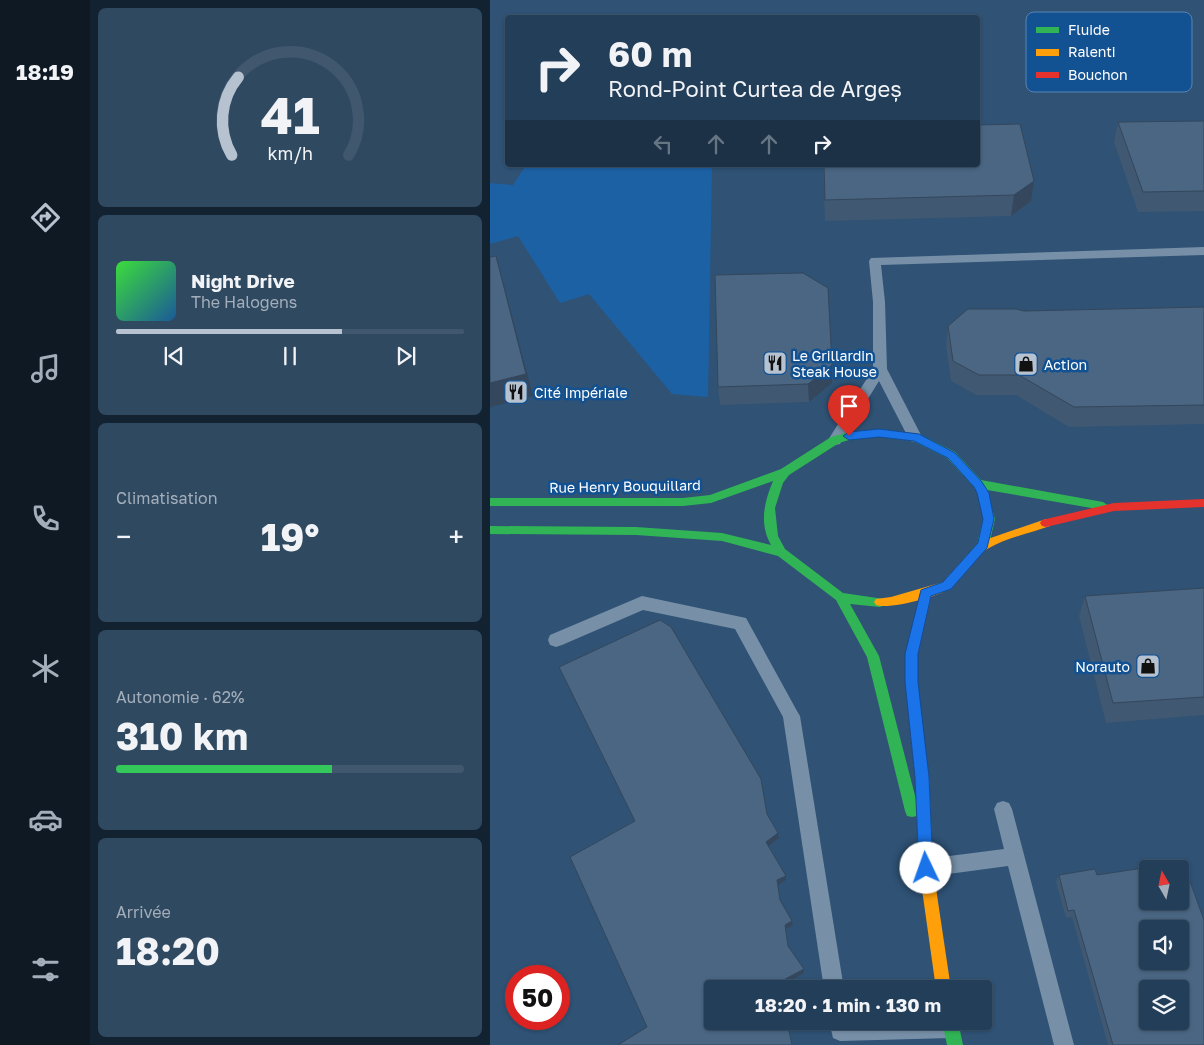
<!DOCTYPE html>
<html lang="fr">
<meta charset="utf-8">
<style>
:root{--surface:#233e58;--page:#2f4961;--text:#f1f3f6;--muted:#a3aeba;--line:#40576e;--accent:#b6c2cf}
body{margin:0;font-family:"Golos Text",sans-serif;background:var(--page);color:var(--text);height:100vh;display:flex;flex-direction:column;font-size:19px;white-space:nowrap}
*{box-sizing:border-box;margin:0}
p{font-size:16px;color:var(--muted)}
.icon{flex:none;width:28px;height:28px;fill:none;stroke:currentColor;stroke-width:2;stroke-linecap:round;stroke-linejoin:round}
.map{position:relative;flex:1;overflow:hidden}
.panel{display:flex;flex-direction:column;gap:8px;padding:8px;background:#132230;width:400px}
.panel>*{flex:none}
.guide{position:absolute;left:15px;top:15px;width:475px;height:152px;border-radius:5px;box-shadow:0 1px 4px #0004,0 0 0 1px var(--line);background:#233e58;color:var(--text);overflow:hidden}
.needle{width:32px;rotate:351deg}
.fabs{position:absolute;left:649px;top:860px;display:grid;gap:10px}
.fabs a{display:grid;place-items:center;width:50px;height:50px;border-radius:5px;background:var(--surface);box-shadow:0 1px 4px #0004,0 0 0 1px var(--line);font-size:25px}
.speed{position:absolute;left:15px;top:965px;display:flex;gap:10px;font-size:25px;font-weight:700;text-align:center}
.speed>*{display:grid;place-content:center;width:65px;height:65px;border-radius:50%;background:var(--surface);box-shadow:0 1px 4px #0004,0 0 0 1px var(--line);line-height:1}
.speed .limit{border:8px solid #d22;background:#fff;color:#111}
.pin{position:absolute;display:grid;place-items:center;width:42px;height:42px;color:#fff;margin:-51px -21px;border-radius:50% 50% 50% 0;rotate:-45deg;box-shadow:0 0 5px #0007}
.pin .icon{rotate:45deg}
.me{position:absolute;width:55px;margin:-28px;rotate:357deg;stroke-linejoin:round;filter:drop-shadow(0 0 4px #0008)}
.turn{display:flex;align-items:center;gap:18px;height:105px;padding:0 20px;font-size:22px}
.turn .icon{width:65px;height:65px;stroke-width:2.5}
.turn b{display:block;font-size:35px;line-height:42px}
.lanes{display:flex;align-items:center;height:48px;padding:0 20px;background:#0003;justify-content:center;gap:25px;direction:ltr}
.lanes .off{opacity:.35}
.big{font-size:38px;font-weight:700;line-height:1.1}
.panel .tile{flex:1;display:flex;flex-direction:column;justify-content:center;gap:8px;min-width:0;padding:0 18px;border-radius:8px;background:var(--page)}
.panel .dial{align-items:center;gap:0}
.dial svg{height:130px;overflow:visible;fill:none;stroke:var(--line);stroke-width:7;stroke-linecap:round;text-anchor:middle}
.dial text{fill:var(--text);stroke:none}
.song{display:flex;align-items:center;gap:15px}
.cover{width:60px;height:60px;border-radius:8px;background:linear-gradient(135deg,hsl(120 70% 55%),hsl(210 70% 35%))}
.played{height:5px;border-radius:2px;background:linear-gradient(90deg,var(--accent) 65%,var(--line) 65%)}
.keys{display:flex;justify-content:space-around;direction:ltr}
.heat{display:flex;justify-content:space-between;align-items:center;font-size:28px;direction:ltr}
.charge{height:8px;border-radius:4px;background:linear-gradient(90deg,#34c759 62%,var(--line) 0)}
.trip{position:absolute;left:214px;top:980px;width:288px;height:50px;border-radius:5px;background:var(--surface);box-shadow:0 1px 4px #0004,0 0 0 1px var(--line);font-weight:700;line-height:50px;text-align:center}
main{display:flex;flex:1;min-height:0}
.tabs{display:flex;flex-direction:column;width:90px;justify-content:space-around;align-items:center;background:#0e1923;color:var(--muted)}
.tabs .icon{width:35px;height:35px}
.tabs .current{color:var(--accent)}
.tabs b{font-size:22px;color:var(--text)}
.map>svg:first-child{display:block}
.green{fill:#1d61a5}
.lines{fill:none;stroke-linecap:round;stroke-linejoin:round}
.lane{fill:#7790a8;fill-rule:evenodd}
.fast{fill:#30b455;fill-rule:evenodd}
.slow{fill:#ff9f0a;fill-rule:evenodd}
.jam{fill:#e5322d;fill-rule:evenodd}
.wall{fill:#405871}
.shaded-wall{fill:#34475c}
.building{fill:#4a6683;stroke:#34475c;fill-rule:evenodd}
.route{fill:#1a73e8;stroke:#114b97}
.labels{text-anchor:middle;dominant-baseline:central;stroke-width:5;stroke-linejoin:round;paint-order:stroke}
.poi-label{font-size:14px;fill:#fff;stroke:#125192;text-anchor:start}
.street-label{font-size:14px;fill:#fff;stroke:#125192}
.key{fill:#125192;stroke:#5985b3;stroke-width:1}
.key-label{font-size:14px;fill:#fff}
</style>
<main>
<nav class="tabs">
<b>18:19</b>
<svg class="icon current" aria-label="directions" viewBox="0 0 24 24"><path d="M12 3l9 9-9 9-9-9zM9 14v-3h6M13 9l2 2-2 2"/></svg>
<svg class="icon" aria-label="music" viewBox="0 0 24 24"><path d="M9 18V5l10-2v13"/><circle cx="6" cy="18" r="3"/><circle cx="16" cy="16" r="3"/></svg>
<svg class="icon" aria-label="phone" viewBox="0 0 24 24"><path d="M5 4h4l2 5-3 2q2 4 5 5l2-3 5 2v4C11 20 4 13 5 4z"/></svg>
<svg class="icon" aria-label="climate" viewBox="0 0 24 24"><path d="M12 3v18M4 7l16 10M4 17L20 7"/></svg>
<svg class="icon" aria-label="car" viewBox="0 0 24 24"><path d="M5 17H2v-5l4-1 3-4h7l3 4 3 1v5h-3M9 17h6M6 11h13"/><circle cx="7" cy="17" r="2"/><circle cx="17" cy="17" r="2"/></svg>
<svg class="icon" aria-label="filters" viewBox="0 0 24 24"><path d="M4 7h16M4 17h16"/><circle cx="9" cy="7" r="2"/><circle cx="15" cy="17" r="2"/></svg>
</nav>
<section class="panel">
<div class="tile dial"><svg viewBox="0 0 100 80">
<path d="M14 69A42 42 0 1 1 86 69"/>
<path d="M14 69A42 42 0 0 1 18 21" stroke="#b6c2cf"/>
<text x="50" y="56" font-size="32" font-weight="700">41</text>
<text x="50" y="72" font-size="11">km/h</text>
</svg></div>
<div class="tile">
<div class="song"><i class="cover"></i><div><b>Night Drive</b><p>The Halogens</p></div></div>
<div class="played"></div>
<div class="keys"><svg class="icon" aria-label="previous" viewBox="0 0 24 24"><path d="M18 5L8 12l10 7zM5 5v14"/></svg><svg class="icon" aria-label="pause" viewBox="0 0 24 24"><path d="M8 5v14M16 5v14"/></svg><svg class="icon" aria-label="next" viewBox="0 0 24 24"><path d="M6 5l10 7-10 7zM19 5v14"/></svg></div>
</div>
<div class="tile"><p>Climatisation</p>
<div class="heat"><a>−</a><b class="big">19°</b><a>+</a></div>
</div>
<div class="tile"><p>Autonomie · 62%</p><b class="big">310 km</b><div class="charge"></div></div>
<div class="tile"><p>Arrivée</p><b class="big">18:20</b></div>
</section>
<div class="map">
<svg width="714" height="1045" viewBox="0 0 714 1045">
<rect width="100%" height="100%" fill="#2f5275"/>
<polygon class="green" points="36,165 222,165 218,397 182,394 99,294 70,303 28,236 0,244 0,183 23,185"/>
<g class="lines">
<g class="lane">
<polygon points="714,247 714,255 391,265 395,302 397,369 432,437 430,441 425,442 420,441 389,381 350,444 345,445 340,444 338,440 383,369 383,302 379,261 381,258"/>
<polygon points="152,596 256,618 307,711 310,716 354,989 334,989 293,717 245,629 153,610 72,645 66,647 60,645 58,640 60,635"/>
<polygon points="513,801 519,803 522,809 584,1045 564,1045 518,866 436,877 429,874 427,868 429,862 436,859 514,849 504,809 507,803"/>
<polygon points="339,1021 468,1021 471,1028 468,1035 461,1038 350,1041 343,1038"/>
</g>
<g class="fast">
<path d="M 389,429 L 429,434 L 465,452 L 491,480 L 613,502 L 619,506 L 613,510 L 497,490 L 505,519 L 499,545 L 497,548 L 489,548 L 487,545 L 493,519 L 488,493 L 484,487 L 457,458 L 423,441 L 389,437 L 359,440 L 349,443 L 299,475 L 293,483 L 285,508 L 288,536 L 295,549 L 353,593 L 394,599 L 396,602 L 394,605 L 390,607 L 360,604 L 389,656 L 429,811 L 427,816 L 422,817 L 417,816 L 415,811 L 377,657 L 346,600 L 288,556 L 232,541 L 146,535 L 0,534 L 0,526 L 146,527 L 232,533 L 281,545 C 269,524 274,502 283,481 L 221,503 L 193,506 L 0,506 L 0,498 L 193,498 L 220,495 L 291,469 L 341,437 L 359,432 Z"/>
<polygon points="452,1021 468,1021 473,1045 457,1045"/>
</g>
<g class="slow">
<path d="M 556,519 L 560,520 L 562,523 L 560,526 C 540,533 517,538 499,548 C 487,554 473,577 462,587 C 452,596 399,610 386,605 L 384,602 L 386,599 L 401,597 L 453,582 L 489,542 Z"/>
<polygon points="424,704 429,706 430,710 439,777 443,868 461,989 446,989 429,868 425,777 418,710 419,706"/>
</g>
<g class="jam">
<polygon points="714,499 714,507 624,511 556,527 552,526 550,523 552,520 556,519 624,503"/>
<polygon points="436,588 440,590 442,593 428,654 427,682 430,710 429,714 424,716 419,714 418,710 415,682 416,654 430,593 432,590"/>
</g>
</g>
<g class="wall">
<polygon points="714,121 714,211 648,212 624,142 628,122"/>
<polygon points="333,165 488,165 544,181 541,201 521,216 335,221"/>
<polygon points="714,307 714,424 579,427 526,395 486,395 461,381 456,346 458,326 534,311"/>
<polygon points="342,383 319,402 230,405 228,387"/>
<polygon points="714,588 714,715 616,723 589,616 595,596"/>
<polygon points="69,667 277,814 288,833 289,838 278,846 296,880 288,885 290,900 302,921 303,925 296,929 298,946 314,973 286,989 157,1027 145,822"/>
<polygon points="569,875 607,875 714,1045 618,1045 582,917 576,918 566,882"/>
</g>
<g class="shaded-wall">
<polygon points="544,181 541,201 521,216 524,195"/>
<polygon points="6,256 12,278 43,396 0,407 0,383"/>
<polygon points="342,365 342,383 319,402 318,384"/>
<polygon points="288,833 289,838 277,847 276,842"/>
<polygon points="296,876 296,880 288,885 287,880"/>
<polygon points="302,921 303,925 296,929 295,925"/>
<polygon points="314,969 314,973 286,989 284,985"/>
</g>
<g class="building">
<polygon points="714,121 714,191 653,192 628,122"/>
<polygon points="530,124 544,181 524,195 335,200 334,165 488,165 488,125"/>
<polygon points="6,256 36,374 0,383 0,257"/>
<polygon points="313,273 338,288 342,365 318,384 228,387 225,275"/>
<polygon points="714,307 714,405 584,407 529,375 489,375 463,361 458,326 478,309 526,309 534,311"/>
<polygon points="714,588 714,697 623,703 595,596"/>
<polygon points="170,620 181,627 271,779 277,814 288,833 276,842 296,876 287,880 290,900 302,921 295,925 298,946 314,969 284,985 286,989 222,989 222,1021 297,1021 302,1045 128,1045 157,1027 80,857 145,821 69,667"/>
<path d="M 693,862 L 714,920 L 714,1045 L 623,1045 L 584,910 L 578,911 L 569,875 L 605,869 L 607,875 ZM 658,869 L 690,869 L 690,901 L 658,901 ZM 658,929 L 690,929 L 690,961 L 658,961 ZM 658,989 L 690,989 L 690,1021 L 658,1021 Z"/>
</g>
<polygon class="route" points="389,429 429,434 465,453 492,482 499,493 504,519 497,548 461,589 441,596 428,654 428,682 439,777 443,868 441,873 436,875 431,873 429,868 425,777 415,682 415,654 431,590 453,582 488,543 493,519 487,493 484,487 458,458 424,441 389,437 359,440 353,436 359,432"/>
<defs>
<g id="restaurant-square" transform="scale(1.25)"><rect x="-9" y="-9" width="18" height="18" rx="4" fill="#b6c2cf" stroke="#125192"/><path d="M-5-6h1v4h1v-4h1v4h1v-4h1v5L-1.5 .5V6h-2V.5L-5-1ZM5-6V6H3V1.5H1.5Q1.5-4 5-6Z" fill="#111"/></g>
<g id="shop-square" transform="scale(1.25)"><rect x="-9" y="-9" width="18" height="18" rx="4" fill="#b6c2cf" stroke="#125192"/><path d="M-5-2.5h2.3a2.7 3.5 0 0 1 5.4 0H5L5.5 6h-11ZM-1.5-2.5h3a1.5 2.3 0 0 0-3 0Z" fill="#111"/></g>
</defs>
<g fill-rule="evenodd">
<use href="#restaurant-square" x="285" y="363"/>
<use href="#shop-square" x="536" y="364"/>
<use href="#restaurant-square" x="26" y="392"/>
<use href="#shop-square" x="658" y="666"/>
</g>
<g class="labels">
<g class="poi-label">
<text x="302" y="355">Le Grillardin<tspan x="302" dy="16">Steak House</tspan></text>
<text x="554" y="364">Action</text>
<text x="44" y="392">Cité Impériale</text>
<text x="640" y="666" text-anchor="end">Norauto</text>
</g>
<g class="street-label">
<text transform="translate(135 486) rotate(-1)">Rue Henry Bouquillard</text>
</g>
</g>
<rect x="536" y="12" width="166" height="80" rx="8" class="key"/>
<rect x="546" y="27" width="23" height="6" fill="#30b455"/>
<rect x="546" y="49" width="23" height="7" fill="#ff9f0a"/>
<rect x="546" y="72" width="23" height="6" fill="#e5322d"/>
<g class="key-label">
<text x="578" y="35">Fluide</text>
<text x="578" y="57">Ralenti</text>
<text x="578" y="80">Bouchon</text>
</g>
</svg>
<div class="fabs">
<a><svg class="needle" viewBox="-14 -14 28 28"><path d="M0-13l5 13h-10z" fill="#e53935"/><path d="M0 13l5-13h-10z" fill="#a3aeba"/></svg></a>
<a><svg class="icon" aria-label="sound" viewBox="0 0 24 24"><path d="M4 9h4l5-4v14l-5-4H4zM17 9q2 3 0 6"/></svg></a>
<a><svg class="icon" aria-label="layers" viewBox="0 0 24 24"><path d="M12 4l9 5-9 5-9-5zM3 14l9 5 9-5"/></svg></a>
</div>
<div class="speed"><div class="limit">50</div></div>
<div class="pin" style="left:359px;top:436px;background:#d93025"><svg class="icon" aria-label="arrive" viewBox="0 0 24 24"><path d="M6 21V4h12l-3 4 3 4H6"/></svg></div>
<svg class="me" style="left:436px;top:868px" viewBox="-20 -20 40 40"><circle r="19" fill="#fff"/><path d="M0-13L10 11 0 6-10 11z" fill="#1a73e8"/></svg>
<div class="trip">18:20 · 1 min · 130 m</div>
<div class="guide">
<div class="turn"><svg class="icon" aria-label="right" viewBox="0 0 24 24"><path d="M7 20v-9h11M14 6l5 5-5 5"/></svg><div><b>60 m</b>Rond-Point Curtea de Argeș</div></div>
<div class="lanes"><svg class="icon off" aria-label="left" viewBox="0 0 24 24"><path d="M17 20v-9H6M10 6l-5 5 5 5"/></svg><svg class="icon off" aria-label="ahead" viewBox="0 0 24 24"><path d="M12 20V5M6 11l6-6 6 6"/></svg><svg class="icon off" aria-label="ahead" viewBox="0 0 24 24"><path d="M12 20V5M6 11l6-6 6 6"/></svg><svg class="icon" aria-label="right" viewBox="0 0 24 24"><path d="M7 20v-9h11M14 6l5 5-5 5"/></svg></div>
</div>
</div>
</main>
